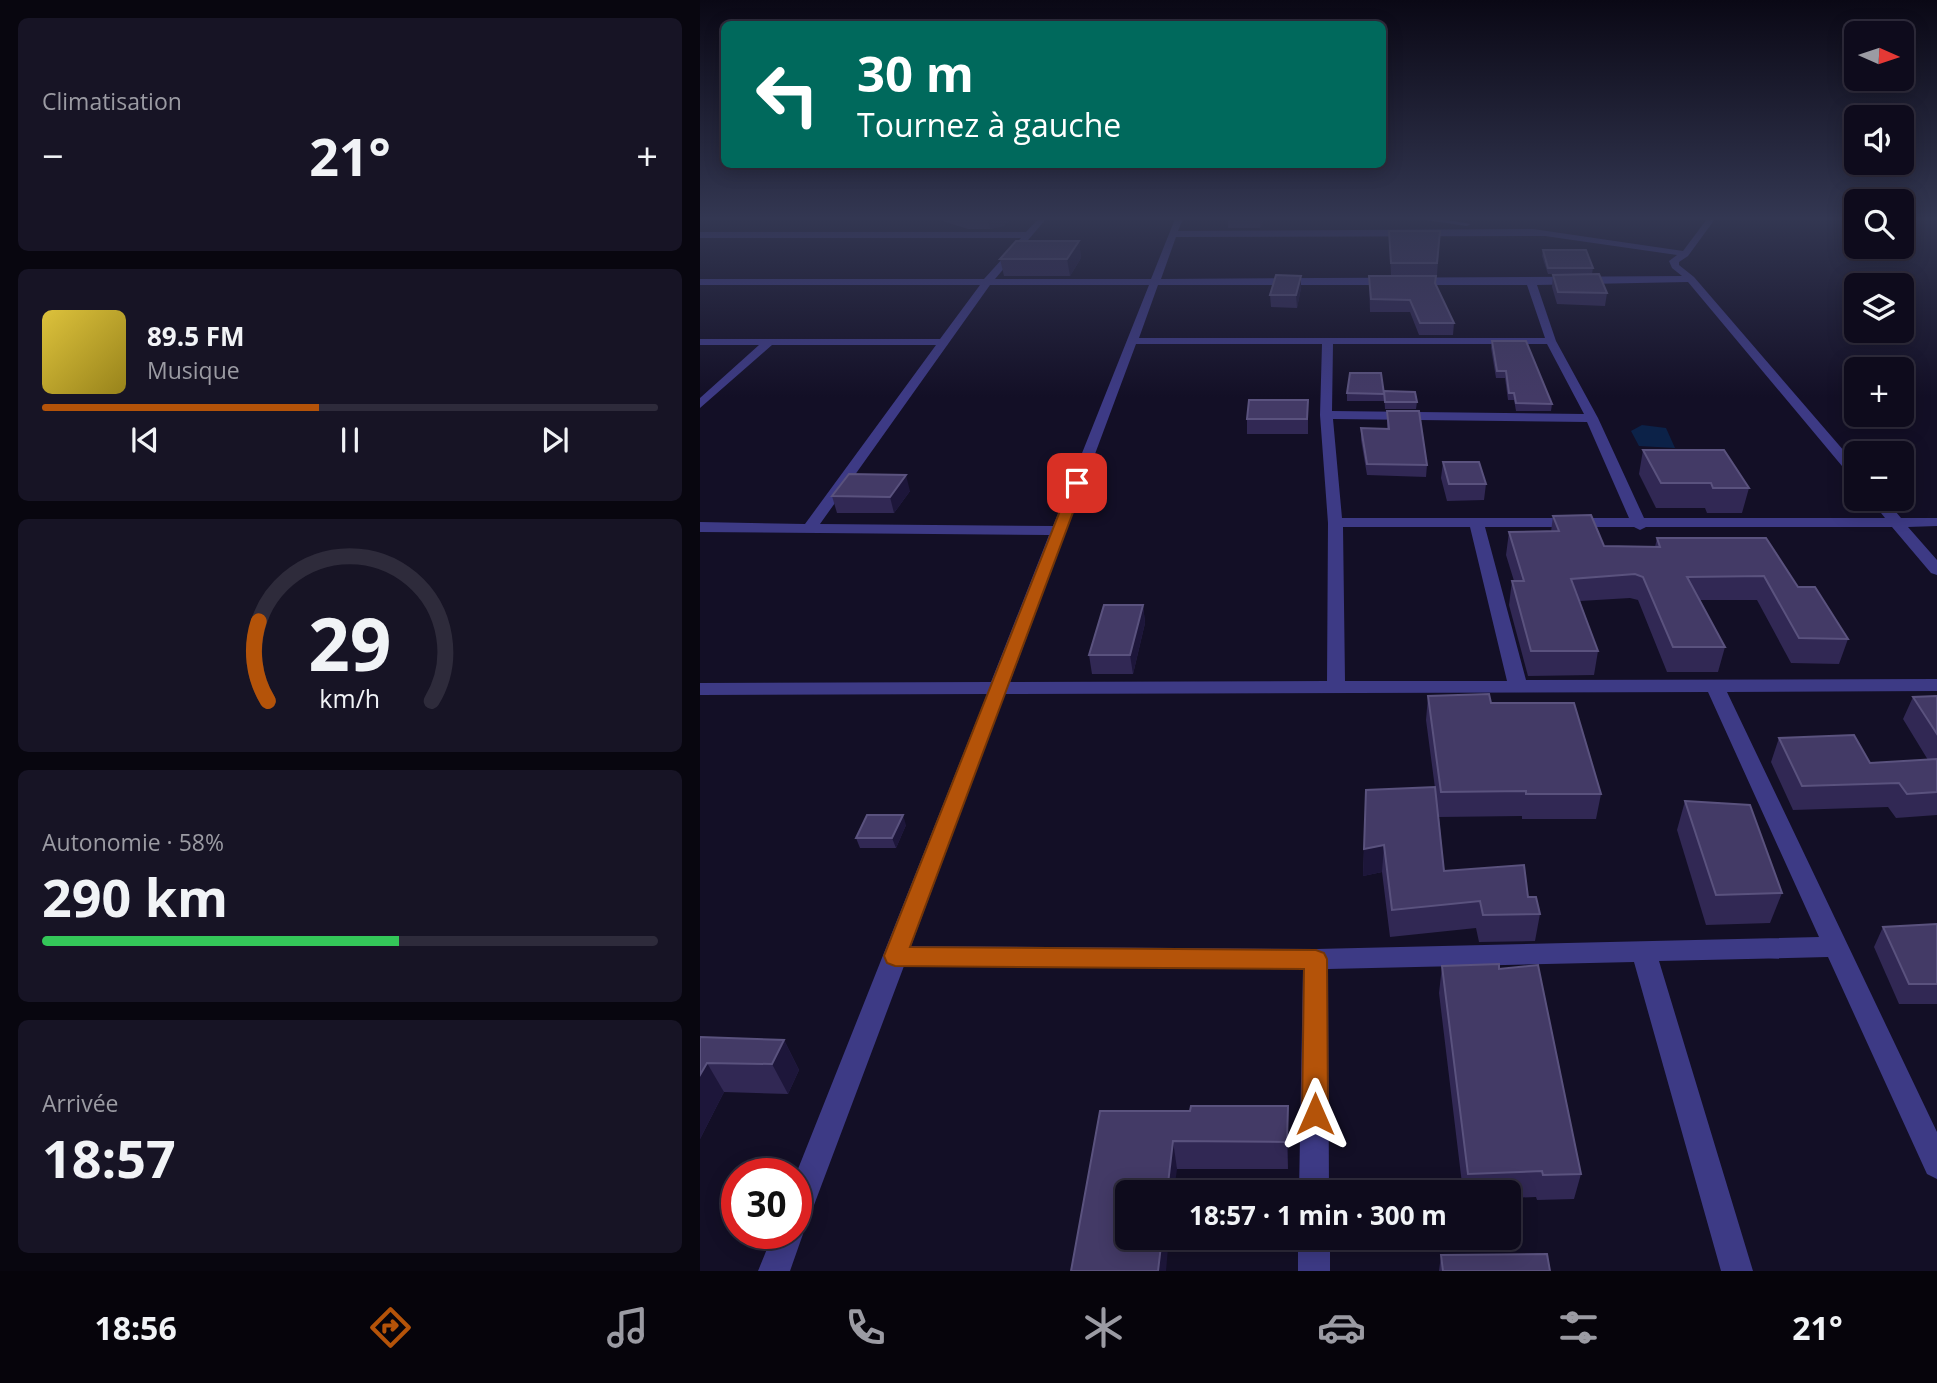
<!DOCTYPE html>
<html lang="fr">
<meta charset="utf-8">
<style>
:root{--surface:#0e0b1c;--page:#171425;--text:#f1f3f6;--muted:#9b9ba3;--line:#2e2b3b;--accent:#b45309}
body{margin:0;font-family:"Open Sans",sans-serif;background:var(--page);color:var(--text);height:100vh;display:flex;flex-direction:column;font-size:26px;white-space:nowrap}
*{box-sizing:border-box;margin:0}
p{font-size:23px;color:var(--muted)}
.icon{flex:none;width:38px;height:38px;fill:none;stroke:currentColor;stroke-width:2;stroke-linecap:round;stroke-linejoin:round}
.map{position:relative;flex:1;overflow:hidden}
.details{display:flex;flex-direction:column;gap:18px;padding:18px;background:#08060f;width:700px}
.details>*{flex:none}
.banner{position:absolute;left:21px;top:21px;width:665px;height:147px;border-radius:10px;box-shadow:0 4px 18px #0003,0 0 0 2px var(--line);background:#00695c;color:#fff;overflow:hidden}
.needle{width:46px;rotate:93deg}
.fabs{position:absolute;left:1144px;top:21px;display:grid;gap:14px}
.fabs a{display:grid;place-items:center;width:70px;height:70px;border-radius:10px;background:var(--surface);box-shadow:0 4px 18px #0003,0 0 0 2px var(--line);font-size:35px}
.speed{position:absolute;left:21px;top:1158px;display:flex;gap:14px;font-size:35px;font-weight:700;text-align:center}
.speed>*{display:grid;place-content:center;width:91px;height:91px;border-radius:50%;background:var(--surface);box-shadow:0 4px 18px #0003,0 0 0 2px var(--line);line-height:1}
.speed .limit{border:10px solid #d22;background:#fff;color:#111}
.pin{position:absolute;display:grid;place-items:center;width:60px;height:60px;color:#fff;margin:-30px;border-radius:14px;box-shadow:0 4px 10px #0006}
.me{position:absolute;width:77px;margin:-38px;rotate:0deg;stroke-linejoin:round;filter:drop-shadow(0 0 5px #0008)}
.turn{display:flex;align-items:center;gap:24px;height:147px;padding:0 21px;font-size:32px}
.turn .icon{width:91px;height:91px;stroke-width:2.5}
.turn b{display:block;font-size:49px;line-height:60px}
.big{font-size:52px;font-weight:700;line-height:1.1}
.details .tile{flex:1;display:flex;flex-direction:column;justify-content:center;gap:10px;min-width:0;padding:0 24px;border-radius:10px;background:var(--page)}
.details .dial{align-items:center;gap:0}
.dial svg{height:182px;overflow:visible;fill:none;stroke:var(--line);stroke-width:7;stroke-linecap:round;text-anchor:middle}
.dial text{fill:var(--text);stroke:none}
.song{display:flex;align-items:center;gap:21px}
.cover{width:84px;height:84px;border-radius:10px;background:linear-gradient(135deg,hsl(50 70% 55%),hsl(50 70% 35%))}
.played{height:7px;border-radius:4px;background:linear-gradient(90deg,var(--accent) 45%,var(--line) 45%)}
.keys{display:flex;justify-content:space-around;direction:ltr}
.heat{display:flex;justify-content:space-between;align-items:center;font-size:38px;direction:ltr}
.charge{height:10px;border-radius:5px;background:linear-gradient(90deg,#34c759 58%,var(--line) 0)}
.trip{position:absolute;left:415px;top:1180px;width:406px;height:70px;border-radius:10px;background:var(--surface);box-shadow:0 4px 18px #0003,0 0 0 2px var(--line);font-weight:700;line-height:70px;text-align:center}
.tab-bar{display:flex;height:112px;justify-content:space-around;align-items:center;background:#06040b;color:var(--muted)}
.tab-bar .icon{width:49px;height:49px}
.tab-bar .current{color:var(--accent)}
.tab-bar b{font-size:32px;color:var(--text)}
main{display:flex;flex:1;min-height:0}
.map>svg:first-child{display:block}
.water{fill:#0c2248}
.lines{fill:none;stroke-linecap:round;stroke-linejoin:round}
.minor{fill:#3d3a85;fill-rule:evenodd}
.wall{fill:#312854}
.shaded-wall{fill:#1d163a}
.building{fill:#433a66;stroke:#5a527e;stroke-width:2}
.route{fill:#b45309;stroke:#753606;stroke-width:2}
</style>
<main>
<section class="details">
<div class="tile"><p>Climatisation</p>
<div class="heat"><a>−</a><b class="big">21°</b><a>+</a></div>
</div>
<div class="tile">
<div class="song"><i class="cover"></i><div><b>89.5 FM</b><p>Musique</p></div></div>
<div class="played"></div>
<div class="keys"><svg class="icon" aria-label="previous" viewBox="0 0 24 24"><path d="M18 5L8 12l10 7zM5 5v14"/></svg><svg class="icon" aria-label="pause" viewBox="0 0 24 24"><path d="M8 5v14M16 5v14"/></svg><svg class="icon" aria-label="next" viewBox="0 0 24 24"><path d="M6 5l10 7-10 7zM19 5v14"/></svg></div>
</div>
<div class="tile dial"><svg viewBox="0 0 100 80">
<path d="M14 69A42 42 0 1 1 86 69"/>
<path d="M14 69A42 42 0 0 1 10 34" stroke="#b45309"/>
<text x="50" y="56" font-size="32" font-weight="700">29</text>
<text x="50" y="72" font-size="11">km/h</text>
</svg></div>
<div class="tile"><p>Autonomie · 58%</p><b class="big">290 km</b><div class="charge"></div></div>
<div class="tile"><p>Arrivée</p><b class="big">18:57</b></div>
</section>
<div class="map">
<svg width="1237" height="1271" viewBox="0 0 1237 1271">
<rect width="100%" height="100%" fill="#130f26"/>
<polygon class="water" points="942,425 966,428 975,448 939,446 931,431"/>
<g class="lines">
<g class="minor">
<path d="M 338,219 L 346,219 L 295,279 L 451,279 L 475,219 L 483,219 L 478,231 L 833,229 L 983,251 L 1007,219 L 1015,219 L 988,256 L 979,262 L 979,265 L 994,277 L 1157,466 L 1157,479 L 1152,478 L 988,282 L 837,285 L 856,341 L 898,418 L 944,518 L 1185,518 L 1170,499 L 1185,499 L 1201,518 L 1237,518 L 1237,526 L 1208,527 L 1237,560 L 1237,575 L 1231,573 L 1192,527 L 946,527 L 940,530 L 934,527 L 785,527 L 826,680 L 1237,679 L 1237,691 L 1027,692 L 1237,1132 L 1237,1179 L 1227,1174 L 1128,957 L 959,961 L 1053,1271 L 1021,1271 L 934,962 L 628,969 L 629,1192 L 599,1192 L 603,969 L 204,966 L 111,1213 L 107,1224 L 100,1226 L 103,1234 L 90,1271 L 58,1271 L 73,1234 L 96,1234 L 96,1174 L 287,694 L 0,695 L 0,683 L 291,682 L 349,535 L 0,532 L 0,522 L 105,524 L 236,345 L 72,345 L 0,408 L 0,398 L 59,345 L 0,345 L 0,339 L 240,339 L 280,285 L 0,285 L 0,279 L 284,279 L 321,238 L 0,238 L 0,232 L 326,232 ZM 845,236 L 977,255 L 969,261 L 972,268 L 982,276 L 461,279 L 476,237 ZM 290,285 L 449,285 L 353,526 L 120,524 ZM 458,285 L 827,285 L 845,338 L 439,338 ZM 436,344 L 622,344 L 620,415 L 628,523 L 627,681 L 310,682 ZM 633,344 L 847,344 L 884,414 L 632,411 ZM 633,419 L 887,422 L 929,518 L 642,518 ZM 643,527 L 770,527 L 807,681 L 645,681 ZM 1008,692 L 1119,937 L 616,949 L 211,946 L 305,694 Z"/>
<polygon points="719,219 741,219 771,224 767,226"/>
<rect x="598" y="1237" width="32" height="34"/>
</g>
</g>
<g class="wall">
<polygon points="236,219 311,219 303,226 290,229 268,229"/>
<polygon points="528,219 564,219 560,228 528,228"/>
<polygon points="689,231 740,231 737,275 691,275"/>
<polygon points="379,241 381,258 370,276 304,276 300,259"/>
<polygon points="843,250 893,268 892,274 848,274 842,256"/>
<polygon points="853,275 907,293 905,306 857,304 852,287"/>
<polygon points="669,276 735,283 754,323 753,335 719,335 710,312 670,312"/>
<polygon points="601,288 597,308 571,307 570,295"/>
<polygon points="792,341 852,404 851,411 816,411 814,400 808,400 805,378 796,378 791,348"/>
<polygon points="684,391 717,402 716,409 685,409"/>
<polygon points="647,393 684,394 684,401 647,401"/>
<polygon points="608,400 608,434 547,434 547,419"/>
<polygon points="687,411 727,465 726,477 667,475 661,440 661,428 687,429"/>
<polygon points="943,450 1049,488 1042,513 1007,513 1005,508 956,508 939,474"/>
<polygon points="743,462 786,484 784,500 747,501 741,478"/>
<polygon points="210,491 194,513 137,513 132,496"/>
<polygon points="853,516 904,546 955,547 957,538 1098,587 1148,639 1139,664 1091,663 1057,600 999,600 1025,647 1018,672 967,672 938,600 930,598 880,601 898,651 894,675 828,676 809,605 812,581 814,581 806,555 809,532 851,532"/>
<polygon points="443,605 445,623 433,674 392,674 389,655"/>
<polygon points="728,696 791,703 901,794 896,819 822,819 822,816 739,817 744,871 828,897 840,914 835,941 779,942 776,928 690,937 682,872 663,876 666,790 735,788 726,720"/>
<polygon points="1237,696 1237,815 1196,818 1188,807 1093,810 1071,762 1079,738 1170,763 1228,760 1203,719 1213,697"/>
<polygon points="985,801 1082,893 1070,923 1006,925 977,830"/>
<polygon points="206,825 196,848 160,848 156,838"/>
<polygon points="1237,924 1237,1004 1199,1004 1174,947 1183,927"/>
<polygon points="742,966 799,969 881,1174 874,1199 837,1200 836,1197 808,1198 808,1192 763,1192 739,993"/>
<polygon points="0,1037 84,1040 99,1070 88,1094 24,1092 0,1139"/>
<polygon points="588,1106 588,1169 477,1169 371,1271 490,1111"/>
<polygon points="741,1255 850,1271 739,1271"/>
</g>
<g class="shaded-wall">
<polygon points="288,219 311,219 303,226 290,229"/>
<polygon points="560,219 564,219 560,228"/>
<polygon points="379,241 381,258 370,276 367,259"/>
<polygon points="601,276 601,288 597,308 596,295"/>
<polygon points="206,475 210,491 194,513 190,497"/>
<polygon points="443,605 445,623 433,674 430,655"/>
<polygon points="203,815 206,825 196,848 192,838"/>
<polygon points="684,845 682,872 663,876 664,849"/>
<polygon points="84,1040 99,1070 88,1094 72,1064"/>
<polygon points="7,1063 24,1092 0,1139 0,1075"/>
<polygon points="588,1106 588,1169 587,1142"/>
<polygon points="473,1141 477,1169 474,1192 467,1192"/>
<polygon points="462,1237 469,1237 466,1271 458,1271"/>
</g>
<g class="building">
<polygon points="689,231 740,231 737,263 691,263"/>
<polygon points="316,241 379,241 367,259 300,259"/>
<polygon points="843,250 886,250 893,268 848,268"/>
<polygon points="899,274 907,293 858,292 853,275"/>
<polygon points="576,275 601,276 596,295 570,295"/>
<polygon points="669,276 736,276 735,283 754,323 720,323 710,300 671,299"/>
<polygon points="792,341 826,341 852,404 816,403 814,393 809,393 806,371 797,371"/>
<polygon points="650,373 681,373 684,394 647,393"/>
<polygon points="684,391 715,392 717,402 685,402"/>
<polygon points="549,400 608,400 607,419 547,419"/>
<polygon points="687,411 719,411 727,465 667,464 661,428 689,429"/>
<polygon points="943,450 1024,450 1049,488 1013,488 1011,483 961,483"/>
<polygon points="743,462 779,462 786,484 749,484"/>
<polygon points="149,474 206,475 190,497 132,496"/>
<polygon points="891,515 904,546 960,547 957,538 1066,538 1098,587 1115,587 1148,639 1099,638 1064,576 987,577 1025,647 973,647 943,577 935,574 871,579 898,651 831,651 812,581 824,581 809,532 859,531 853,516"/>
<polygon points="404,605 443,605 430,655 389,655"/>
<polygon points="789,694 791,703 874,703 901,794 826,794 826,791 741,792 728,696"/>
<polygon points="1237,696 1237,734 1213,697"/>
<polygon points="1154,735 1170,763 1237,759 1237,792 1207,794 1199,783 1102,786 1079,738"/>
<polygon points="735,787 744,871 824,865 828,897 836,897 840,914 783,915 780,901 692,910 684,845 664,849 666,790"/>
<polygon points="985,801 1050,805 1082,893 1016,895"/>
<polygon points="167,815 203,815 192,838 156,838"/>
<polygon points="1237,924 1237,984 1209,984 1183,927"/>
<polygon points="799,964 799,969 838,965 881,1174 843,1175 842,1171 768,1174 742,966"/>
<polygon points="0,1037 84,1040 72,1064 7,1063 0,1075"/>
<polygon points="491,1106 588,1106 587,1142 473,1141 467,1192 427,1192 427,1237 462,1237 458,1271 371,1271 400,1111 490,1111"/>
<polygon points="847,1254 850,1271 743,1271 741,1255"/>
</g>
<linearGradient id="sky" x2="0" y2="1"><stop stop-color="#0a0815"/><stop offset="0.55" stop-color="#333752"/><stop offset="1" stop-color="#333752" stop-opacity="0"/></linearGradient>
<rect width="1237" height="397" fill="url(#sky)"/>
<polygon class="route" points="377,480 384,483 210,947 616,950 624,953 627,959 628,1114 624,1123 615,1126 606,1123 602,1114 604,969 195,966 187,963 184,956 371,483"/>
</svg>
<div class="fabs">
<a><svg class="needle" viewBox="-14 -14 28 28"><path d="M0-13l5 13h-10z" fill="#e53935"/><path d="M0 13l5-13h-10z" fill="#9b9ba3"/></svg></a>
<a><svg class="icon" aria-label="sound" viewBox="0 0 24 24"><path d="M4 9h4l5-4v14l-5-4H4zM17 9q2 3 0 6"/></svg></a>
<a><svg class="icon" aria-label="search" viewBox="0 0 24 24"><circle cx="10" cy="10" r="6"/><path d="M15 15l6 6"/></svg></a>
<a><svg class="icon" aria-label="layers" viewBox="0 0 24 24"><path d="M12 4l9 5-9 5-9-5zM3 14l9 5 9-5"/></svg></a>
<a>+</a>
<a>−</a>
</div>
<div class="speed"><div class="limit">30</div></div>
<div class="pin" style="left:377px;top:483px;background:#d93025"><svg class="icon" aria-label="arrive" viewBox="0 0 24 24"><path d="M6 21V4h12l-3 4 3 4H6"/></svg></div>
<svg class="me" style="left:615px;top:1114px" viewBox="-20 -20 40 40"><path d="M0-17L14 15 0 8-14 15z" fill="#b45309" stroke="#fff" stroke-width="4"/></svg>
<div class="trip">18:57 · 1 min · 300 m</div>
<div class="banner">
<div class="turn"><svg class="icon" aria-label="left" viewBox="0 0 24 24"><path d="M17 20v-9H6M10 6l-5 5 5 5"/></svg><div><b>30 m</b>Tournez à gauche</div></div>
</div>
</div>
</main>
<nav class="tab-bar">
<b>18:56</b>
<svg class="icon current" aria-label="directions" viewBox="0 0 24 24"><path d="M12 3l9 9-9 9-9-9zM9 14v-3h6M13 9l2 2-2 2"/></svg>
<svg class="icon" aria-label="music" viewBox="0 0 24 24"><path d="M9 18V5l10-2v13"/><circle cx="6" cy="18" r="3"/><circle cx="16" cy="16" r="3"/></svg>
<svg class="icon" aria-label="phone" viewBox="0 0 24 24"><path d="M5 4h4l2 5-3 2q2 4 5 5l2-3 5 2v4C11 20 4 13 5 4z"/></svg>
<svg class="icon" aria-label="climate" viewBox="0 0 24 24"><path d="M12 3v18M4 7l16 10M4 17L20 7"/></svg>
<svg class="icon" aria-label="car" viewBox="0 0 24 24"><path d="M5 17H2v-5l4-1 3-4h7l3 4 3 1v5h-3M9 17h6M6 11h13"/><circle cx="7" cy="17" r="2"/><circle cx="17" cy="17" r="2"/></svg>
<svg class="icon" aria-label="filters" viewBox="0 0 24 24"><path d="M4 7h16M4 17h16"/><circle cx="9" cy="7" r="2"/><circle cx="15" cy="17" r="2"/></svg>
<b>21°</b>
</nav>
